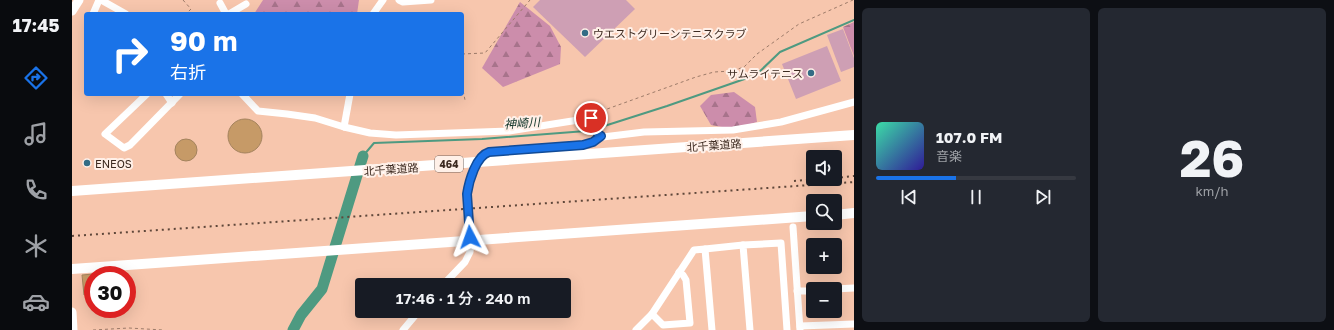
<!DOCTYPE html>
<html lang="ja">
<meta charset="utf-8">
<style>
:root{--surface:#171b24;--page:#242831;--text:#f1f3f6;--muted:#9ea1a6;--line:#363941;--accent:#1a73e8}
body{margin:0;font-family:"Golos Text","Noto Sans JP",sans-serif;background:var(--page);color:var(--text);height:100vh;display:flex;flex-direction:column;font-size:15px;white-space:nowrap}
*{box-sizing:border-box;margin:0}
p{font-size:13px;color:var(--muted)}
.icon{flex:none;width:22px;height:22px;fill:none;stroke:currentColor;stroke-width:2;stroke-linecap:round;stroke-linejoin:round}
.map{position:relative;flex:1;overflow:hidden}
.drawer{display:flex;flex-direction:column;gap:8px;padding:8px;background:#0d0f14;width:480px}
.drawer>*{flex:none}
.hud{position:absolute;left:12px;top:12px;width:380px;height:84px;border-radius:4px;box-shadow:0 4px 16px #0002;background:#1a73e8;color:#fff;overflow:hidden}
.tools{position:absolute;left:734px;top:150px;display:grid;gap:8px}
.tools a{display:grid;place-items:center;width:36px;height:36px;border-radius:4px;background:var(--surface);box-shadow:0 4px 16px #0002;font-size:20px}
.speed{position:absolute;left:12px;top:266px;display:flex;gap:8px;font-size:20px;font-weight:700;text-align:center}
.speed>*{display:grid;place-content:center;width:52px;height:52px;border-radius:50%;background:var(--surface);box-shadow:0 4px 16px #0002;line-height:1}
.speed .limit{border:6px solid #d22;background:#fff;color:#111}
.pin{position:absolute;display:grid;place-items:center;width:34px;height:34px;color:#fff;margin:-17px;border:2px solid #fff;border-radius:50%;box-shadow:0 1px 4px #0007}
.me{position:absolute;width:44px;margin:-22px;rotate:356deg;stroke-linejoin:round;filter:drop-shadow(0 0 3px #0008)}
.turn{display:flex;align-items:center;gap:14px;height:84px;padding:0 20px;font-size:18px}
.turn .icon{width:52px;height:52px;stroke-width:2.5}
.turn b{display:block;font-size:28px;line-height:34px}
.drawer .widget{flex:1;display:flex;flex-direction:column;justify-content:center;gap:6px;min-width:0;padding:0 14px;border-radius:6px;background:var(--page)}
.drawer .dial{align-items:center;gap:0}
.dial b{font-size:52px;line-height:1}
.song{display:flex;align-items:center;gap:12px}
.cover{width:48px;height:48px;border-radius:6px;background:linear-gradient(135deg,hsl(160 70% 55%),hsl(250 70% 35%))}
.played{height:4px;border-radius:2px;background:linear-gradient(90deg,var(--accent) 40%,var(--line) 40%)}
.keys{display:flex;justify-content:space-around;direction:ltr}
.drawer .tiles{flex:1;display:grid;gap:8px;grid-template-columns:repeat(2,1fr)}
.trip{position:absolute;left:283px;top:278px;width:216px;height:40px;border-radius:4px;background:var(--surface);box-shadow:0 4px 16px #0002;font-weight:600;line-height:40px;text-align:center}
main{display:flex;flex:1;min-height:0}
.tab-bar{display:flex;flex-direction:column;width:72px;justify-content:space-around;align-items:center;background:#090b0e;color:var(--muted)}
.tab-bar .icon{width:28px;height:28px}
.tab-bar .on{color:var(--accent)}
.tab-bar b{font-size:18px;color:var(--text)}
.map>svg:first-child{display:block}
.forest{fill:url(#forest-firs)}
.park{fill:#ce9fb4}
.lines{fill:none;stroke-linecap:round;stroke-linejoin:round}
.stream{stroke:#4e9a81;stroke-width:2}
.river{stroke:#4e9a81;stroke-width:11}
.building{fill:#c69a67;stroke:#a4835e}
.path{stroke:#9d7b69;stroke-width:1;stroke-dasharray:3 3;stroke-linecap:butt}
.minor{stroke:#fff;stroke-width:7}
.major{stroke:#fff;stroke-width:9}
.highway{stroke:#fff;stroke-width:10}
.rail{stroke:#5f473a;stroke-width:2;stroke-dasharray:2 4;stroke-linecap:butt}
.route-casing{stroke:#114b97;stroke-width:10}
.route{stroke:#1a73e8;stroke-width:7}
.poi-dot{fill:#336c85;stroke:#fff0e8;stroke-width:1.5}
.labels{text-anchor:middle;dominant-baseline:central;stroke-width:4;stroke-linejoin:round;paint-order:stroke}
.shield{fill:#fff0e8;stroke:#77655c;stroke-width:1}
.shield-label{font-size:10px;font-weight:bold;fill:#3d2a20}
.poi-label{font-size:11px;fill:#3d2a20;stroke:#fff0e8;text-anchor:start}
.street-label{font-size:11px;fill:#3d2a20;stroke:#fff0e8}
.water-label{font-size:12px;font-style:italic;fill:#12362a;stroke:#fff0e8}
</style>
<main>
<nav class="tab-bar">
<b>17:45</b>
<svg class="icon on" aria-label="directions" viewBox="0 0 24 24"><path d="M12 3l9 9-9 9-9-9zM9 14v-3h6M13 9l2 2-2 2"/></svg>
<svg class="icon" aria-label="music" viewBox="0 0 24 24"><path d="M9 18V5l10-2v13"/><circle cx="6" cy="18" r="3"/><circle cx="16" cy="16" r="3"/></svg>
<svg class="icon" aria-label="phone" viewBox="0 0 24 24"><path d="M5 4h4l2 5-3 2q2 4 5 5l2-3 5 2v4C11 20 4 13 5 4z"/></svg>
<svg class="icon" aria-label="climate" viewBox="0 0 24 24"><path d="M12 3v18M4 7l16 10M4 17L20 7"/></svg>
<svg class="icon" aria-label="car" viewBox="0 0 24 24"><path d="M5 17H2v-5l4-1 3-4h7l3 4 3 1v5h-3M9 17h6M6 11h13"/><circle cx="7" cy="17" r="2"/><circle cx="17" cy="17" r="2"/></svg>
</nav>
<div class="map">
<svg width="782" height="330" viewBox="0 0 782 330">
<defs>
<pattern id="forest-firs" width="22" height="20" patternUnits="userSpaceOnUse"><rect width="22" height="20" fill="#cc8dab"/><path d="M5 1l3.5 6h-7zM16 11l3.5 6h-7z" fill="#a7738b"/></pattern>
</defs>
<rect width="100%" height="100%" fill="#f7c6ad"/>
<g class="forest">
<polygon points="191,0 287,0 285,14 182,14"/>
<polygon points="448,2 478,26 489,47 488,64 431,87 410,68"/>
<polygon points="782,22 782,56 771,27"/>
<polygon points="662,92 683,107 685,122 661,129 639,125 628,106 639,95"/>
</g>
<g class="park">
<polygon points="468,0 554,0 563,9 513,57 461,7"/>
<polygon points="771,29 782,58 782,67 769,72 755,35"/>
<polygon points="755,46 769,81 724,99 710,64"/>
</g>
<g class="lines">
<g class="stream">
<polyline points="526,128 595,106 684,75 708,52 782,20"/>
<polyline points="291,156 302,143 410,139 514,131 521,129"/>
</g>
<polyline class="river" points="221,330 229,315 250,289 291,156"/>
</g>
<g class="building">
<circle cx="173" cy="136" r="17"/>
<circle cx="114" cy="150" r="11"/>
<polygon points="21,274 21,294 12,295 10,275"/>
</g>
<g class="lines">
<g class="path">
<polyline points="111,0 119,9 114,14"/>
<polyline points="390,54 413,53 458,0"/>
<polyline points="390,85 393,100"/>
<polyline points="524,113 624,77 642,72 660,71 672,67 685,54 727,24 781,0"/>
<polyline points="21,330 57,328 91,330"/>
</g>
<g class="minor">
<polyline points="29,0 54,14"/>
<polyline points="327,0 331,2 359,0"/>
<polyline points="148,3 154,14"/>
<polyline points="21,14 27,0"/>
<polyline points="157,14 174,4"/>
<polyline points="301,14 311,0"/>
<polyline points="75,94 33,134 52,148 58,145 108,94"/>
<polyline points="94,94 100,103"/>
<polyline points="170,94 186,111 215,114 243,118 272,127 298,133 324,135 437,131 519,118 526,134 531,137 572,132 661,130 709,122 782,102"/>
<polyline points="272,127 278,94"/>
<polyline points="721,227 728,330"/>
<polyline points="633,249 671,245"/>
<path d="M 371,285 L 393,262 L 398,252 C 402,221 386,195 405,164 C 408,158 410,154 417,152 L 511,145 L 521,142 L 529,136"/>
<polyline points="763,289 782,288"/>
<polyline points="725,291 741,291"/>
<polyline points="580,314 591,325 618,323 614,280 611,275 607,272"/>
<polyline points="728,326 782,324"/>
<polyline points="331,330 347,311"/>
<polyline points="564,330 580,314 622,250 633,249 640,330"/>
<polyline points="678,330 671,245 709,243 715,330"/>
</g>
<g class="major">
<polyline points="0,11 7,0"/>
<polyline points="0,312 1,330"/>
</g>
<g class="highway">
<polyline points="0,191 782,135"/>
<polyline points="763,215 782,213"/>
<polyline points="0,269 741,216"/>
</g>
<g class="rail">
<polyline points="763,178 782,176"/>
<polyline points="722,181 746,179"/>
<polyline points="0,236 782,182"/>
</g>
</g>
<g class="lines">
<g class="route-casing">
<path id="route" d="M 398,237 L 395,194 C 397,181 404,156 417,152 L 511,145 L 521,142 L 529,136 L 526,134 L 519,118"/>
</g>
<use href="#route" class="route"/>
</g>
<g class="poi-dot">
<circle cx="513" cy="33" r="4"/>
<circle cx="739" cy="73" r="4"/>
<circle cx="15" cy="163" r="4"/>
</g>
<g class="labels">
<rect class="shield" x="363" y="156" width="28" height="16" rx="3"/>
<g class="shield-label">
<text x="377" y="164">464</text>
</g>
<g class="poi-label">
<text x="521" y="33">ウエストグリーンテニスクラブ</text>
<text x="731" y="73" text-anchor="end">サムライテニス</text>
<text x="23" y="163">ENEOS</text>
</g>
<g class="street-label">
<text transform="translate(642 145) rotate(-4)">北千葉道路</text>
<text transform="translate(319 169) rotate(-4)">北千葉道路</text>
</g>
<g class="water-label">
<text transform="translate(450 123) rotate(-4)">神崎川</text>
</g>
</g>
</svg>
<div class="tools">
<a><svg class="icon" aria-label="sound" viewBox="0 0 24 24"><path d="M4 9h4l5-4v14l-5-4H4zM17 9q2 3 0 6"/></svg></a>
<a><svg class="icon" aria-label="search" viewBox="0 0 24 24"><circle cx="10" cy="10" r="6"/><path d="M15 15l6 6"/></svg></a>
<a>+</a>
<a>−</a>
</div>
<div class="speed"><div class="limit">30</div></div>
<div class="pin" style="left:519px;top:118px;background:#d93025"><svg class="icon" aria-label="arrive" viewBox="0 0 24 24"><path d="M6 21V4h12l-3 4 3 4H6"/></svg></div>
<svg class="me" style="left:398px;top:237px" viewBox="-20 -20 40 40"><path d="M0-17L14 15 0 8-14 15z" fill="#1a73e8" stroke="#fff" stroke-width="4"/></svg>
<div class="trip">17:46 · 1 分 · 240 m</div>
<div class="hud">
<div class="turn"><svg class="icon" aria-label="right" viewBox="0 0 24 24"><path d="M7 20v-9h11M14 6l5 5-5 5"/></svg><div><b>90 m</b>右折</div></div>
</div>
</div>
<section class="drawer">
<div class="tiles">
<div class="widget">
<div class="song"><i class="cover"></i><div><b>107.0 FM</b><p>音楽</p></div></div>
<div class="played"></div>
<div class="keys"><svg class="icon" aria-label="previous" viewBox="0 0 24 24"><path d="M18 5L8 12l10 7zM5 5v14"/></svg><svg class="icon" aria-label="pause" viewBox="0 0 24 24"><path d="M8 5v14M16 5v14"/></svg><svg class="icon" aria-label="next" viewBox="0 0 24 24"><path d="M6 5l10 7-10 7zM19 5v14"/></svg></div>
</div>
<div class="widget dial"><b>26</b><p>km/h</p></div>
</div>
</section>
</main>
